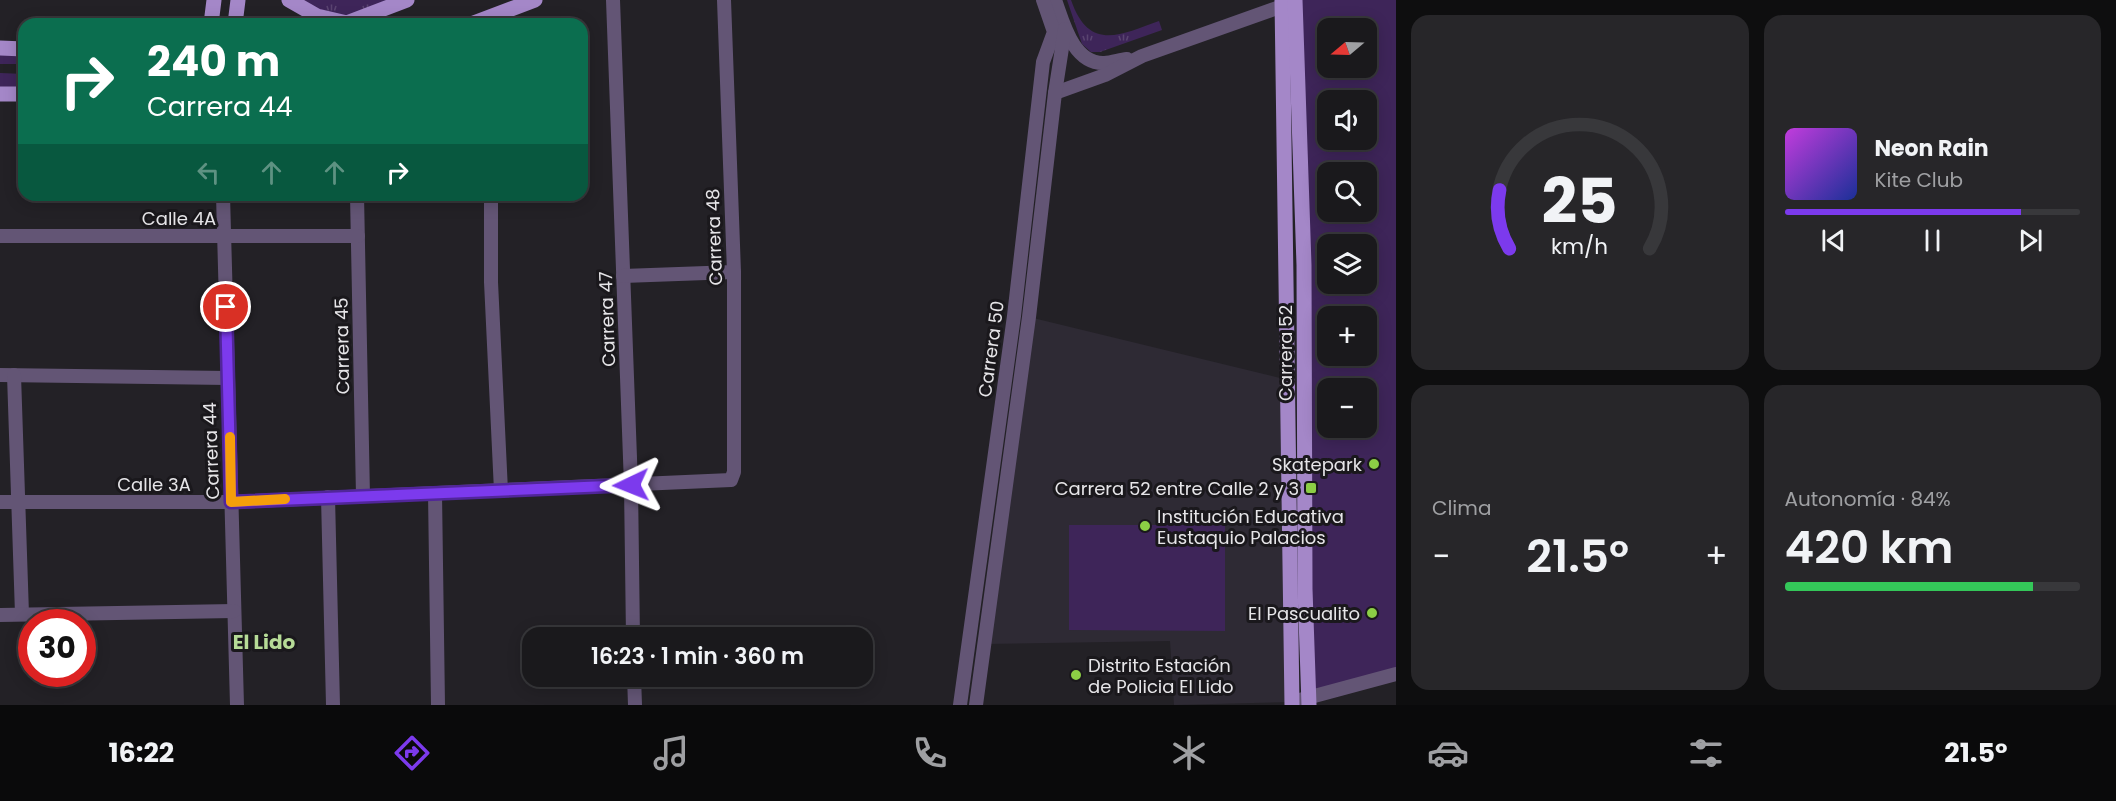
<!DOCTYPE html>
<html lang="es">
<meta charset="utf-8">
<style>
:root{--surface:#1a191c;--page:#272629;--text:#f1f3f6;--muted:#9fa0a3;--line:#38383b;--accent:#7c3aed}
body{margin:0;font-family:Poppins,sans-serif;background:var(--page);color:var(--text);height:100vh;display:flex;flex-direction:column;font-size:22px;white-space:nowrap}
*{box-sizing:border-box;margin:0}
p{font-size:20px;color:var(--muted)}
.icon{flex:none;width:33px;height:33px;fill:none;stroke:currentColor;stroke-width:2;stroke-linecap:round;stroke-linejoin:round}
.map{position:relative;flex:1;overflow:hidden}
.side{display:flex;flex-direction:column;gap:15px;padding:15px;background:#0e0e0f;width:720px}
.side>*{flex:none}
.hud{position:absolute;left:18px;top:18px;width:570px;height:183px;border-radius:18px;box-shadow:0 3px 15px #0003,0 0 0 2px var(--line);background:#0b6e4f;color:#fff;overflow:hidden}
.needle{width:39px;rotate:251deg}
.controls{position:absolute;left:1317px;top:18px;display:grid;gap:12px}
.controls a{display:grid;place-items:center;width:60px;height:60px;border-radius:12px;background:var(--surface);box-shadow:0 3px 15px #0003,0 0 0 2px var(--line);font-size:30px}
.speed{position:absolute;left:18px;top:609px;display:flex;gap:12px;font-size:30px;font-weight:700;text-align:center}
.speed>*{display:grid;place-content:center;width:78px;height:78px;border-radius:50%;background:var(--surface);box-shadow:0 3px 15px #0003,0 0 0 2px var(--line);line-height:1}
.speed .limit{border:9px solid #d22;background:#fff;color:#111}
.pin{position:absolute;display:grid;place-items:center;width:51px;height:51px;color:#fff;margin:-26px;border:3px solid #fff;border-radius:50%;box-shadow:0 2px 6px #0007}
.me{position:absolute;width:66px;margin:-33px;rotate:268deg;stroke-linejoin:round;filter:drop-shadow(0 0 4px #0008)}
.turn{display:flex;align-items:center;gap:21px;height:126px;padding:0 30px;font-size:27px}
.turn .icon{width:78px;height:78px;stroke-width:2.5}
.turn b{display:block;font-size:42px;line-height:51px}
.lanes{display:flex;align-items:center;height:57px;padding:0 30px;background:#0003;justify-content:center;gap:30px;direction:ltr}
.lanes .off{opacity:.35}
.big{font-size:45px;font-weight:600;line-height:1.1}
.side .card{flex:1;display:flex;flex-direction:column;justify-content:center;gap:9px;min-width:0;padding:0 21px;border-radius:18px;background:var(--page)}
.side .dial{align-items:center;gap:0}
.dial svg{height:156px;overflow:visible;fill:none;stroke:var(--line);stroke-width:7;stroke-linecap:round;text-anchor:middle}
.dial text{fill:var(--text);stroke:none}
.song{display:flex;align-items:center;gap:18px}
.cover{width:72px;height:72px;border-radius:9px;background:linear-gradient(135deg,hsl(290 70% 55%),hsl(230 70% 35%))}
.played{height:6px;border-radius:3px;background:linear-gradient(90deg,var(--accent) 80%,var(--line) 80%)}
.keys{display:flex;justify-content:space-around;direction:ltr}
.heat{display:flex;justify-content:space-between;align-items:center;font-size:33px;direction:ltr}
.charge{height:9px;border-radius:4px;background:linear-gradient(90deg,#34c759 84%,var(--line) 0)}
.side .tiles{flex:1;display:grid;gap:15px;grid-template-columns:repeat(2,1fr)}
.trip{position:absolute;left:522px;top:627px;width:351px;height:60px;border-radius:18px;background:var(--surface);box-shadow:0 3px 15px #0003,0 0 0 2px var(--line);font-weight:600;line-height:60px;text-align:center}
.menu{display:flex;height:96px;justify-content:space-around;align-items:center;background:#0a0a0b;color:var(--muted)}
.menu .icon{width:42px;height:42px}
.menu .on{color:var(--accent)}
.menu b{font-size:27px;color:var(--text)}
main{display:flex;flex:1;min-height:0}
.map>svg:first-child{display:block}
.built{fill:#2e2a34}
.grass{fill:url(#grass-tufts)}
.garden{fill:#3e2559;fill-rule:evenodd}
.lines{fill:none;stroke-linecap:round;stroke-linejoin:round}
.minor{stroke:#635575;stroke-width:14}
.major{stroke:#a487c8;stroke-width:15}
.route-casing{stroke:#51269a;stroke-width:15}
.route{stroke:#7c3aed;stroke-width:10}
.slow{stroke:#f59e0b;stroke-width:10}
.poi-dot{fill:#8cce45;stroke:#1a181c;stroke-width:2}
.labels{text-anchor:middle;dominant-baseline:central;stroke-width:6;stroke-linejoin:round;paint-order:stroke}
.street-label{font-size:18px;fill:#e6e5e8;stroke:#1a181c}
.poi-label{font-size:18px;fill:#e6e5e8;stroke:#1a181c;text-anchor:end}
.neighbourhood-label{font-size:20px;font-weight:bold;fill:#b6db97;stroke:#1a181c}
</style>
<main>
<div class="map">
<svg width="1396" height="705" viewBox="0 0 1396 705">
<defs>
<pattern id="grass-tufts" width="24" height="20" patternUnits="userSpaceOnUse" patternTransform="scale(1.5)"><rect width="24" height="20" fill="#3e2559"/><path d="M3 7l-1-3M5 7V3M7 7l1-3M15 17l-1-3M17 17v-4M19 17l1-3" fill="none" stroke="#5a4471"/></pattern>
</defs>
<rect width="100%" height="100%" fill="#232126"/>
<polygon class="built" points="1029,317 1288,380 1292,702 1174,705 1170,641 984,644"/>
<g class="grass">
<polygon points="289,0 407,0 347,23"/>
<path d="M 1067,0 L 1071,0 C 1089,52 1120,35 1159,21 L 1162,30 L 1100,52 L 1091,52 L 1082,44 Z"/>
<polygon points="0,48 24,49 24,64 0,64"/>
<polygon points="0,73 24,74 24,94 0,94"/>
</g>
<g class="garden">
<path d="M 1295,0 L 1396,0 L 1396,674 L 1309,698 ZM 1328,28 L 1366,28 L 1366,68 L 1328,68 ZM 1328,100 L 1366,100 L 1366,140 L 1328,140 ZM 1328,172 L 1366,172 L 1366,212 L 1328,212 ZM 1328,244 L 1366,244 L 1366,284 L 1328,284 ZM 1328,316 L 1366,316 L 1366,356 L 1328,356 ZM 1328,388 L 1366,388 L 1366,428 L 1328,428 Z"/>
<polygon points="1069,525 1225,525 1225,631 1069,630"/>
</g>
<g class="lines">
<g class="minor">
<polyline points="613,0 631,485 633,638"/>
<path d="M 1055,0 C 1063,22 1073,64 1104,63 C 1111,63 1119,60 1127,59"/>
<polyline points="1055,93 1105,75 1142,56 1291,3"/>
<polyline points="223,195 237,705"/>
<polyline points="357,195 363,496"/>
<polyline points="491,195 491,282 501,491"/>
<polyline points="0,236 358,236"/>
<polyline points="623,276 734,272"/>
<polyline points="0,375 228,378"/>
<polyline points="14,375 22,614"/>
<polyline points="435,493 438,705"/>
<polyline points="328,497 333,705"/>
<polyline points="0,502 231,502 731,480 734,472 734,272 724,0"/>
<polyline points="0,615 234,611"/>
<polyline points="634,676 635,705"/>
<polyline points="1292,702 1396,674"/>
<polyline points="960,705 1014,316 1043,62 1054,32 1043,0"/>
<polyline points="976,705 1029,317 1055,93 1065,29"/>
</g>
<g class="major">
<polyline points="289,0 317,16 347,23"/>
<polyline points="1282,0 1292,705"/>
<polyline points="1295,0 1304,265 1305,589 1309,705"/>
<polyline points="211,24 214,0"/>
<polyline points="235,24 238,0"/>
<polyline points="344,24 407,0"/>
<polyline points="471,24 535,0"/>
<polyline points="0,48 24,49"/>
<polyline points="0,94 24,94"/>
</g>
</g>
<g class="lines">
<g class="route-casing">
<polyline id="route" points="226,307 231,502 631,485"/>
</g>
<use href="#route" class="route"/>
<polyline class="slow" points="230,437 231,502 285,499"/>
</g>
<g class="poi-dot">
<circle cx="1374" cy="464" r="6"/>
<rect x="1305" y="482" width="12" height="12" rx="3"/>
<circle cx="1145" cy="526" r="6"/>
<circle cx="1372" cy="613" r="6"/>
<circle cx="1076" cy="675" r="6"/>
</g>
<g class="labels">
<g class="street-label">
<text x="179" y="218">Calle 4A</text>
<text transform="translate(714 237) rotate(-92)">Carrera 48</text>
<text transform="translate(607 319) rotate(-92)">Carrera 47</text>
<text transform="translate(342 346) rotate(-91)">Carrera 45</text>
<text transform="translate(991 349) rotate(-82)">Carrera 50</text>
<text transform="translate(1285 353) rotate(-90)">Carrera 52</text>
<text transform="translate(211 451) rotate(-92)">Carrera 44</text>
<text x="154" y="484">Calle 3A</text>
</g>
<g class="poi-label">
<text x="1362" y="464">Skatepark</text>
<text x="1299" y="488">Carrera 52 entre Calle 2 y 3</text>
<text x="1157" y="516" text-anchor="start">Institución Educativa<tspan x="1157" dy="21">Eustaquio Palacios</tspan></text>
<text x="1360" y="613">El Pascualito</text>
<text x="1088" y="665" text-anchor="start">Distrito Estación<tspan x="1088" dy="21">de Policia El Lido</tspan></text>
</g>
<g class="neighbourhood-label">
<text x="264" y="642">El Lido</text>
</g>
</g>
</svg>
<div class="controls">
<a><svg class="needle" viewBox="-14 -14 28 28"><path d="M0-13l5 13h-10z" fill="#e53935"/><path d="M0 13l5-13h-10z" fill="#9fa0a3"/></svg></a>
<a><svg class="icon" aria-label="sound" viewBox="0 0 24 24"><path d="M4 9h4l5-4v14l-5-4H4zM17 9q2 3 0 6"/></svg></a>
<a><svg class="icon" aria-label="search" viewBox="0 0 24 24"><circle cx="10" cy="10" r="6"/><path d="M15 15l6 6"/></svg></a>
<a><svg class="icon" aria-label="layers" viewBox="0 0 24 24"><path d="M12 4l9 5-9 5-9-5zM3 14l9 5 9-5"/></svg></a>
<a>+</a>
<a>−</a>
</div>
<div class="speed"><div class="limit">30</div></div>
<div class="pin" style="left:226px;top:307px;background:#d93025"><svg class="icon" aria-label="arrive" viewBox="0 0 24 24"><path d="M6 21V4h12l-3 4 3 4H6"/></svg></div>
<svg class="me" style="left:631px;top:485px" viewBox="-20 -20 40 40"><path d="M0-17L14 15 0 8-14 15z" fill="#7c3aed" stroke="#fff" stroke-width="4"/></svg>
<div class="trip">16:23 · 1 min · 360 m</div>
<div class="hud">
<div class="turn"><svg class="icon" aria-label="right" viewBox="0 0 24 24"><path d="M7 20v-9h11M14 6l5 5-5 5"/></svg><div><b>240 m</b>Carrera 44</div></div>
<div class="lanes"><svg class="icon off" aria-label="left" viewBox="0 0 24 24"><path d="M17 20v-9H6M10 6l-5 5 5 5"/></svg><svg class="icon off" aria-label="ahead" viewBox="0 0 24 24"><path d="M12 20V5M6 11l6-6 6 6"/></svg><svg class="icon off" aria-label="ahead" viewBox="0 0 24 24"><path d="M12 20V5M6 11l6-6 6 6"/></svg><svg class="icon" aria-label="right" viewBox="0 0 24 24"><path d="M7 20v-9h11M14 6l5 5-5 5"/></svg></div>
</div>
</div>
<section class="side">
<div class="tiles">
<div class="card dial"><svg viewBox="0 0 100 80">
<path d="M14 69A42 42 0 1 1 86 69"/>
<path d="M14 69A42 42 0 0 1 9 39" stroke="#7c3aed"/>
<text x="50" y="56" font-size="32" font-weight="700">25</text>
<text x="50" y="72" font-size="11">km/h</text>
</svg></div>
<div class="card">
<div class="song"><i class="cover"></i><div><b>Neon Rain</b><p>Kite Club</p></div></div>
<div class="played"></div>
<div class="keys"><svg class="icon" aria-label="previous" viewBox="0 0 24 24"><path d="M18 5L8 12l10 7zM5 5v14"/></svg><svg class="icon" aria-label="pause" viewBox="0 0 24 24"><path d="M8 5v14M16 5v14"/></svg><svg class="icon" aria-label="next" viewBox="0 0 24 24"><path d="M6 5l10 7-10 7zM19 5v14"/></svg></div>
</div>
<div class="card"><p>Clima</p>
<div class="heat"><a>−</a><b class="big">21.5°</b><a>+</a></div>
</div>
<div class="card"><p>Autonomía · 84%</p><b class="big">420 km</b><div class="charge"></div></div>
</div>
</section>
</main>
<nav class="menu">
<b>16:22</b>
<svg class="icon on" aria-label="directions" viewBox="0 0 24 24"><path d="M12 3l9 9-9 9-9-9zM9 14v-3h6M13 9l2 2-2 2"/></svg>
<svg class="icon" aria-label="music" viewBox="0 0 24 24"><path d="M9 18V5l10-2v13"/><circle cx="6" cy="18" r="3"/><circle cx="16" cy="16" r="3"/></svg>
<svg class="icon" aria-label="phone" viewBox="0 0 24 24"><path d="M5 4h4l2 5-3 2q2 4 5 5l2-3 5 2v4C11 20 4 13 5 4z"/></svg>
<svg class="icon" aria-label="climate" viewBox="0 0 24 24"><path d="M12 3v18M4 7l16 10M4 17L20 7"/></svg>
<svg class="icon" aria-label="car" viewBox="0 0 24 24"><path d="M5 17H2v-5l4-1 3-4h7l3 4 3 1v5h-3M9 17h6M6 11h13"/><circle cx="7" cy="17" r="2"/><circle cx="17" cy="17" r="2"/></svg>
<svg class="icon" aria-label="filters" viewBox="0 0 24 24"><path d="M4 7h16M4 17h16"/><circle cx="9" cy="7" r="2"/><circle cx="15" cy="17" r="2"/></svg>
<b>21.5°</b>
</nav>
